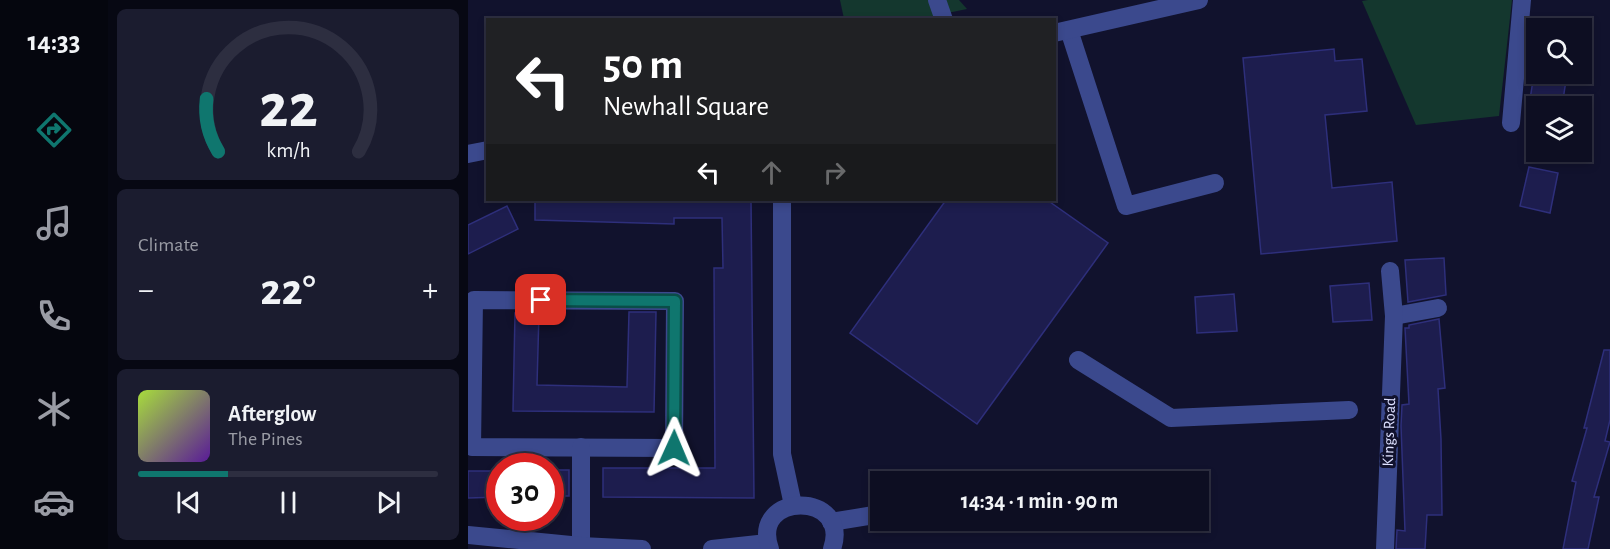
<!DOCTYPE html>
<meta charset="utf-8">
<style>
:root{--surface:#0d0e22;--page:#1b1c2f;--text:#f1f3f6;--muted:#9a9ca5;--line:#2d2e40;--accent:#0f766e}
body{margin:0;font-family:"Alegreya Sans",sans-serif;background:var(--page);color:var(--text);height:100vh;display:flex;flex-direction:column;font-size:22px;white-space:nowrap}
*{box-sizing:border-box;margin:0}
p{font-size:20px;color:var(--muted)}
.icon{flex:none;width:33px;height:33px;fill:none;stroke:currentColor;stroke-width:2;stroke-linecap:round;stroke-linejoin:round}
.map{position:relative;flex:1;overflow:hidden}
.sheet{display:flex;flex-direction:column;gap:9px;padding:9px;background:#070813;width:360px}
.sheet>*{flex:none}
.banner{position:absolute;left:18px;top:18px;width:570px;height:183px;border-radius:0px;box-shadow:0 3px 9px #0003,0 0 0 2px var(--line);background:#202124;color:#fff;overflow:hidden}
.tools{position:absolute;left:1058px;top:18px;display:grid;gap:12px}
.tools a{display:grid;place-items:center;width:66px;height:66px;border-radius:0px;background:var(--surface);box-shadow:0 3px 9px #0003,0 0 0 2px var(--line);font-size:30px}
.speed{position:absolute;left:18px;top:453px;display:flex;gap:12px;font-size:30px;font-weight:700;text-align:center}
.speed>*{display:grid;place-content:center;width:78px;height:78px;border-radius:50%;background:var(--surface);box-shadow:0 3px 9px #0003,0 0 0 2px var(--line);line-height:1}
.speed .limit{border:9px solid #d22;background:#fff;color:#111}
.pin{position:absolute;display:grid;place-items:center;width:51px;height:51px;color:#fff;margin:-26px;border-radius:12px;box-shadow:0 3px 9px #0006}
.me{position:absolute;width:66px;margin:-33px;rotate:1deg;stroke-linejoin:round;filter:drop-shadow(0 0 4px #0008)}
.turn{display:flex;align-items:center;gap:21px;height:126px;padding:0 18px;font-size:27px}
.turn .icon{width:78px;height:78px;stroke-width:2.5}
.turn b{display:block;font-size:42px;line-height:51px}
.lanes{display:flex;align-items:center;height:57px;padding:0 18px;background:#0003;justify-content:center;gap:30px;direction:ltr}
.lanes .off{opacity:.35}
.big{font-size:45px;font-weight:700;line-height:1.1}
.sheet .card{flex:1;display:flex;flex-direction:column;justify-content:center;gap:9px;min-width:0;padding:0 21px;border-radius:9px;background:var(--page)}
.sheet .dial{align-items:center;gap:0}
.dial svg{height:156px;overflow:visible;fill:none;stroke:var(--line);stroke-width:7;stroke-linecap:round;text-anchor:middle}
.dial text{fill:var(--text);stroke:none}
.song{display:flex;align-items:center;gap:18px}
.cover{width:72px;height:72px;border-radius:9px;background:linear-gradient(135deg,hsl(80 70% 55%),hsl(270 70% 35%))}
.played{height:6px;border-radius:3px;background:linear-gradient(90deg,var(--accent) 30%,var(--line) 30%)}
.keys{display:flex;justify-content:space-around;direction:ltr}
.heat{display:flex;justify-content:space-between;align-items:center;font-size:33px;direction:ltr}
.trip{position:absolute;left:402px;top:471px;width:339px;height:60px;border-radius:0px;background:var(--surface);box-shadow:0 3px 9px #0003,0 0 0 2px var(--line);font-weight:700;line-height:60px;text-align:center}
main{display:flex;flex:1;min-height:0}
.menu{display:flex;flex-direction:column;width:108px;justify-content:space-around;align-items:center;background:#05060e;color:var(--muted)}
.menu .icon{width:42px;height:42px}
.menu .current{color:var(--accent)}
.menu b{font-size:27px;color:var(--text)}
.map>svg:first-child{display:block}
.green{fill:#14372e}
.building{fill:#1d1d4e;stroke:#2e2f7b;stroke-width:1.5}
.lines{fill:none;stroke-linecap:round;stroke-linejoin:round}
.minor{stroke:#3b498d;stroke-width:18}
.route-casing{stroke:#0a4d48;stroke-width:15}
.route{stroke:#0f766e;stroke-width:10}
.labels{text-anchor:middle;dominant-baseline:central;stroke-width:6;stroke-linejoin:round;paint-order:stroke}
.street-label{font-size:16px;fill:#dde0ff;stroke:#11122d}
</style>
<main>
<nav class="menu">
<b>14:33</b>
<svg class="icon current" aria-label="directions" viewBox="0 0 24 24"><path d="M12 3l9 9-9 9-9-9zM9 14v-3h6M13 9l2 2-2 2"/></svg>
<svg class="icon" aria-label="music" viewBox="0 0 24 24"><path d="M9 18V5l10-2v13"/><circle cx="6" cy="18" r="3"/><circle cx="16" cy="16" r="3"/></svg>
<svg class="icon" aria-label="phone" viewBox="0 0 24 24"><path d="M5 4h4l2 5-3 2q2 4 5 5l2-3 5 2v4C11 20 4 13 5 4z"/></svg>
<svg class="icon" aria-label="climate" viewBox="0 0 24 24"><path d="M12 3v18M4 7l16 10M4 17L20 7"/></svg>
<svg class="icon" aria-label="car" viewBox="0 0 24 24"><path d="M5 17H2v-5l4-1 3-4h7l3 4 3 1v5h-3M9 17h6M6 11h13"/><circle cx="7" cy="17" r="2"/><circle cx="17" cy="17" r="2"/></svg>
</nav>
<section class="sheet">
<div class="card dial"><svg viewBox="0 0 100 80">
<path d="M14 69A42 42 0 1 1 86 69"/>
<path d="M14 69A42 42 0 0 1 8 42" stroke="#0f766e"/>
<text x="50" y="56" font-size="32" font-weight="700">22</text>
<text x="50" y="72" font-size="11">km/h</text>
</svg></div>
<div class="card"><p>Climate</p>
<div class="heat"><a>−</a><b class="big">22°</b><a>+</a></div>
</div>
<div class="card">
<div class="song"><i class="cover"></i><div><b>Afterglow</b><p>The Pines</p></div></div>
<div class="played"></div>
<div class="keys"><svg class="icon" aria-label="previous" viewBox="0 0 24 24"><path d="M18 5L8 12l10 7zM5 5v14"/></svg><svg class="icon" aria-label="pause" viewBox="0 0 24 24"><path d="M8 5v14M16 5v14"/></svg><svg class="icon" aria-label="next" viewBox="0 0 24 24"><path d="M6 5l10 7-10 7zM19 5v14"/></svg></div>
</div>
</section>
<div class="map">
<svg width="1142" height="549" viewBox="0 0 1142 549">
<rect width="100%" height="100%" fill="#11122d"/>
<g class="green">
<polygon points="372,0 491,0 499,9 450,19 376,19"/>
<polygon points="900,0 1044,0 1031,116 948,125 894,1"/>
</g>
<g class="building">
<polygon points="866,49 867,61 894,59 899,111 857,115 864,188 924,182 929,241 793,254 775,58"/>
<polygon points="1066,74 1099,74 1094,106 1061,106"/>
<polygon points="1061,167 1090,173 1082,213 1052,206"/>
<polygon points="67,200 283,200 286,498 135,497 135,468 247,468 246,268 255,268 254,218 206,218 206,224 67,220"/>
<polygon points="478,200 579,200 640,243 509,424 382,333"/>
<polygon points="39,206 50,229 0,254 0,225"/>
<polygon points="976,258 978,295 940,302 937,260"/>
<polygon points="901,283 904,320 865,322 862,286"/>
<polygon points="766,294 769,331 729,333 727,297"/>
<polygon points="161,312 188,312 186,412 45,411 47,313 71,313 69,385 159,387"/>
<polygon points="971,319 977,388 970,389 973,439 974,515 959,515 957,549 928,549 929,530 937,531 933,426 934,405 941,404 937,328 941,328 941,325"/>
<polygon points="1136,350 1142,350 1142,420 1137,441 1142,442 1126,497 1131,497 1120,549 1095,549 1108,482 1104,481 1119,428 1116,428"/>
<rect x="82" y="470" width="19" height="26"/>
<polygon points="0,471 32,471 32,497 0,498"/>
</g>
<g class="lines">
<g class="minor">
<polyline points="469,0 476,20"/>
<polyline points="601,30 658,206 747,183"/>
<polyline points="586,33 731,0"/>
<polyline points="1043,123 1054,0"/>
<polyline points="0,154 20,150"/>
<polyline points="314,200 314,454 325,505"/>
<polygon points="6,300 207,301 206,448 4,447"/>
<polyline points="926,316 970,308"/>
<polyline points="610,360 703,418 881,410"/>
<polyline points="113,447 113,546"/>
<polyline points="363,522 412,514"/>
<polyline points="0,535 113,546 174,549"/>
<polyline points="244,549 299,543"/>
<path d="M 302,549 C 281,491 384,491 364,549"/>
<polyline points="917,549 926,316 922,271"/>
</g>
</g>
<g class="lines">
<g class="route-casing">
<polyline id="route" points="73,300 207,301 206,448"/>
</g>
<use href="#route" class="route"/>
</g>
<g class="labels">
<g class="street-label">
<text transform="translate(921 432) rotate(-88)">Kings Road</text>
</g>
</g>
</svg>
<div class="tools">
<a><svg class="icon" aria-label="search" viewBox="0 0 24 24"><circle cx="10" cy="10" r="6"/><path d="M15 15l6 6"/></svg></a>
<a><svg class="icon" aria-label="layers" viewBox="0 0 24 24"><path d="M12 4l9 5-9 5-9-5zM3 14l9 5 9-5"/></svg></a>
</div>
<div class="speed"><div class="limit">30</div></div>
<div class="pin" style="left:73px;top:300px;background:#d93025"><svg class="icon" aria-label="arrive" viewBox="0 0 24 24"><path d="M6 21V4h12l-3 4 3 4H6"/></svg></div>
<svg class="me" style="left:206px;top:448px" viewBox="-20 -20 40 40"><path d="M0-17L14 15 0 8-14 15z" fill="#0f766e" stroke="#fff" stroke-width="4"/></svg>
<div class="trip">14:34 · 1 min · 90 m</div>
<div class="banner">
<div class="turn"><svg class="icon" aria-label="left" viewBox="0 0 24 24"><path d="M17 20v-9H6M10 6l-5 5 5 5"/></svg><div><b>50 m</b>Newhall Square</div></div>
<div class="lanes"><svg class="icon" aria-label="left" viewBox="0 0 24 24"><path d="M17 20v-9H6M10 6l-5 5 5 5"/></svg><svg class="icon off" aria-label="ahead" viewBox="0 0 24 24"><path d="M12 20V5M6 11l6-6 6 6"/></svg><svg class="icon off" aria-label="right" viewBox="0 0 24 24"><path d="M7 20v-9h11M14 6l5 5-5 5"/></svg></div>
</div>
</div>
</main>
